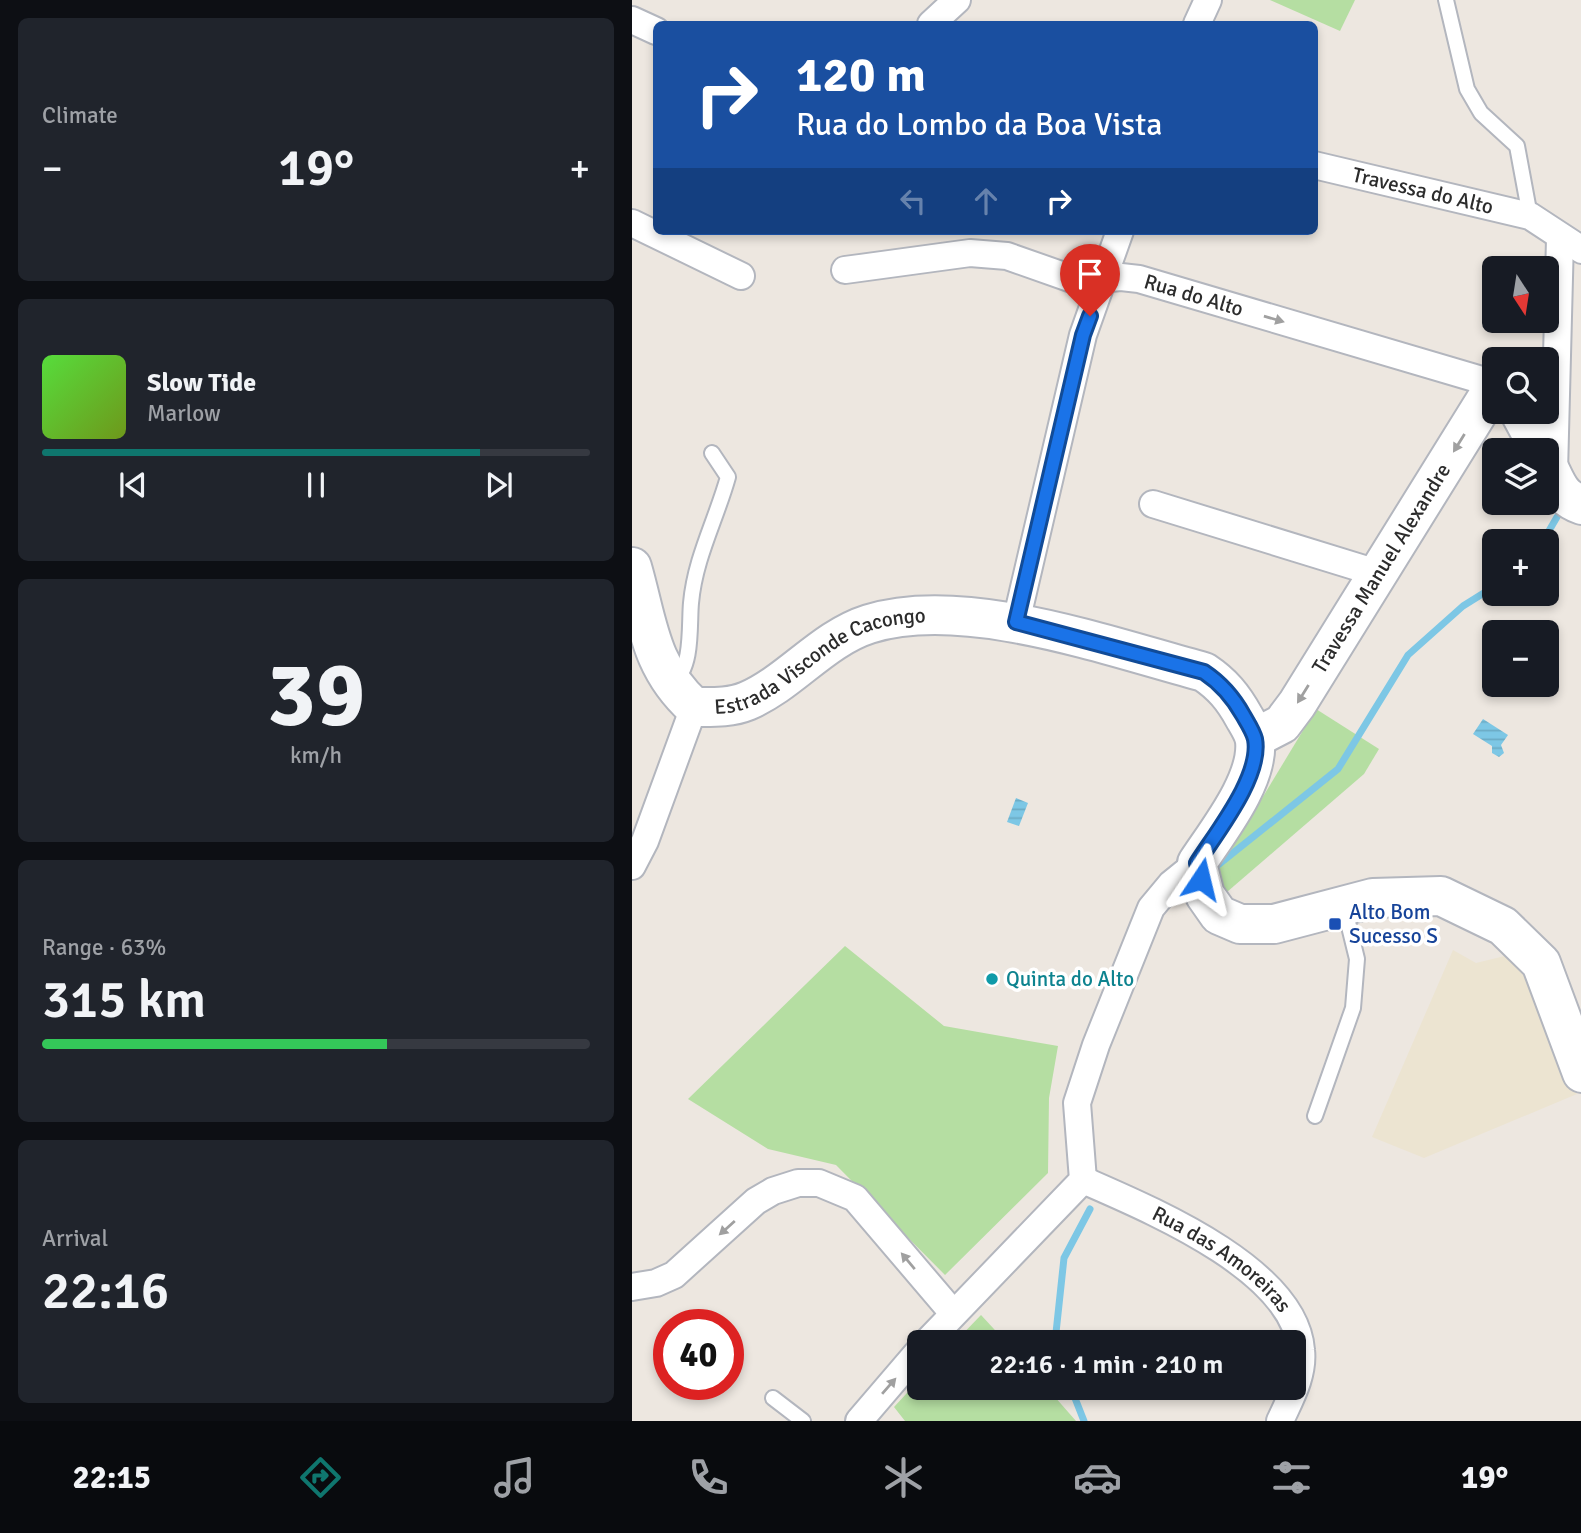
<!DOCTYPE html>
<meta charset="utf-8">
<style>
:root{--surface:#171b24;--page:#20242c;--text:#f1f3f6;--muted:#9ea1a6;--line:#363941;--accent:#0f766e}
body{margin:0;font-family:Signika,sans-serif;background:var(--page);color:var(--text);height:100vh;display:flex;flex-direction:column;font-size:26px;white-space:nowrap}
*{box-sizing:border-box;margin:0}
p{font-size:23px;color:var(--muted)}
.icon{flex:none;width:38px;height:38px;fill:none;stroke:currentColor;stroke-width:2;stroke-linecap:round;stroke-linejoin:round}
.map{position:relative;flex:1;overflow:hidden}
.side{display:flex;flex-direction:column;gap:18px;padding:18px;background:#0d0f14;width:632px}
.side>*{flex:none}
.banner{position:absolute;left:21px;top:21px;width:665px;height:214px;border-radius:10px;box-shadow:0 4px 10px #0003;background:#1a4fa0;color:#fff;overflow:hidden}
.needle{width:46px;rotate:168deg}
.fabs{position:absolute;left:850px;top:256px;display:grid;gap:14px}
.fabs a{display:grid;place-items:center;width:77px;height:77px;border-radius:10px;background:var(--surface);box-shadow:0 4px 10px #0003;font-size:35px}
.speed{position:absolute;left:21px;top:1309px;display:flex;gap:14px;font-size:35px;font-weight:700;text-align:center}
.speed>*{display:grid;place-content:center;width:91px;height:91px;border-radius:50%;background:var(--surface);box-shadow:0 4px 10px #0003;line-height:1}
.speed .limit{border:10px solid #d22;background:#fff;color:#111}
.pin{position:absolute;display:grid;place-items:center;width:60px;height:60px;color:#fff;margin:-72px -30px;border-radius:50% 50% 50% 0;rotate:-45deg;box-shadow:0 0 7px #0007}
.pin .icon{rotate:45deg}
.me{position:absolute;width:77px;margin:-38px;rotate:10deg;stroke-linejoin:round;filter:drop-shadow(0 0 5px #0008)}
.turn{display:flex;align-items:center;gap:24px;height:147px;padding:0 28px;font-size:32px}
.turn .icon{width:91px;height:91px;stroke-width:2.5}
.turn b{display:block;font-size:49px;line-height:60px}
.lanes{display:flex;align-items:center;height:66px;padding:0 28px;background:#0003;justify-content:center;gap:35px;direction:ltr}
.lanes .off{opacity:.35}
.big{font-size:52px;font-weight:600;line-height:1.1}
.side .card{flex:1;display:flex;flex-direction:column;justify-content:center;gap:10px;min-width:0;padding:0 24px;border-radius:10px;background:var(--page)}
.side .dial{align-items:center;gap:0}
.dial b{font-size:91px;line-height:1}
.song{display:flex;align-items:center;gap:21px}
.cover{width:84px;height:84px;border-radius:10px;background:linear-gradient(135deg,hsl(110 70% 55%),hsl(80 70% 35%))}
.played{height:7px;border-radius:4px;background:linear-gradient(90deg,var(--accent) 80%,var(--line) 80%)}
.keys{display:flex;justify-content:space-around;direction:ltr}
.heat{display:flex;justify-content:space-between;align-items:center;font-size:38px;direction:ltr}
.charge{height:10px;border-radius:5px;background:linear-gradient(90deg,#34c759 63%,var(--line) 0)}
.trip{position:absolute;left:275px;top:1330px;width:399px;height:70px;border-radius:10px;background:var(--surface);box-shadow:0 4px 10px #0003;font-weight:600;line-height:70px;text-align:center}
.dock{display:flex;height:112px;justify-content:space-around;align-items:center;background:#090b0e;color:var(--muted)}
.dock .icon{width:49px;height:49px}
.dock .active{color:var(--accent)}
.dock b{font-size:32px;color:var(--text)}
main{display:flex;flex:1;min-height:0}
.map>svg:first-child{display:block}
.education{fill:#ece4d1}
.grass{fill:#b5dea2}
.water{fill:url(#water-rules)}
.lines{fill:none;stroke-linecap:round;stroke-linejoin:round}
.stream{stroke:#7dc7e5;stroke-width:7}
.lane-casing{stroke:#b3b6be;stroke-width:18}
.street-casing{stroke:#b3b6be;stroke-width:30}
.secondary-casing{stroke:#b3b6be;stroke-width:42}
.lane{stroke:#fff;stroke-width:14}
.street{stroke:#fff;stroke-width:26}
.secondary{stroke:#fff;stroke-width:38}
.oneway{fill:#a0a0a0}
.route-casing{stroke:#114b97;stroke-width:18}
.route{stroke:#1a73e8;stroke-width:12}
.transit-dot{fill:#1a4fb4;stroke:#fff;stroke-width:2.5}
.culture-dot{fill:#0f9aa8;stroke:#fff;stroke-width:2.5}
.labels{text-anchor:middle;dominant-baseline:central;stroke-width:7;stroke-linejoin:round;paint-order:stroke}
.street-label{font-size:21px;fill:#2c2c2c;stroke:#fff}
.transit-label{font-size:21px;fill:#164399;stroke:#fff;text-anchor:start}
.culture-label{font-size:21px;fill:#0d838f;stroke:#fff;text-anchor:start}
</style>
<main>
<section class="side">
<div class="card"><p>Climate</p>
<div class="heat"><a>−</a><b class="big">19°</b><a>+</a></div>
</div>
<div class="card">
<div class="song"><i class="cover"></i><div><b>Slow Tide</b><p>Marlow</p></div></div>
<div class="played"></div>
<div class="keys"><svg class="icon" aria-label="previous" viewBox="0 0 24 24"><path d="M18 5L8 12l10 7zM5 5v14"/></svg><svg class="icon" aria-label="pause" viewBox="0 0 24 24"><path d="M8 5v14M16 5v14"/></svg><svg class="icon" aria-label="next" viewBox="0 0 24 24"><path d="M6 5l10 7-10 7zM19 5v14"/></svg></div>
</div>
<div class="card dial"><b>39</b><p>km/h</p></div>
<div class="card"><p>Range · 63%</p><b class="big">315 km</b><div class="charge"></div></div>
<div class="card"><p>Arrival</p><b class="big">22:16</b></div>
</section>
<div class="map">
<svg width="950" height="1421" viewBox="0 0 950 1421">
<defs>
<pattern id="water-rules" width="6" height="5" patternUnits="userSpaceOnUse" patternTransform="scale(1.75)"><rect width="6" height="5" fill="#7dc7e5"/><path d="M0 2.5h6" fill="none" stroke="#6cabc5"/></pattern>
</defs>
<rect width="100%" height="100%" fill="#ede7e0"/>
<polygon class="education" points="821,950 844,963 885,953 945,1094 792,1158 740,1137"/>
<g class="grass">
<polygon points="638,0 723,0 708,31"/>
<polygon points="684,709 747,749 732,774 588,898 586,871"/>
<polygon points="213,946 312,1026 426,1046 417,1098 416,1173 313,1275 204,1165 136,1149 56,1099"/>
<polygon points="349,1315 374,1342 323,1342"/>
<polygon points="287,1380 287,1388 415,1388 444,1421 273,1421 262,1407"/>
</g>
<g class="water">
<polygon points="851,719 876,735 869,745 872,753 867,757 860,753 860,746 841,734"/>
<polygon points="384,798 396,803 387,826 375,822"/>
</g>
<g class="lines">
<g class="stream">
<polyline points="911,541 925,517"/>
<polyline points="581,869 706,769 776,655 831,606 863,586"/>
<polyline points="423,1342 432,1258 458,1209"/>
<polyline points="439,1388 452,1421"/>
</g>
<g class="lane-casing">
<g id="lane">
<polyline points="814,0 835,89 849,113 885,146 898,216"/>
<path d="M 42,680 C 61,669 57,623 59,603 C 63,558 84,520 96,477 L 80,453"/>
<polyline points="683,1116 721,1008 725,959 712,906"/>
<polyline points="141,1398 171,1421"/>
</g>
</g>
<g class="street-casing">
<g id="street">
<polyline points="0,20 24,31"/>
<polyline points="299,24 325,0"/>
<polyline points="565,24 576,0"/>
<path id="s1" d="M 682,165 L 898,216 L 950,250"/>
<polyline points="0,223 109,276"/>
<path id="s2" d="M 213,270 L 338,253 L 375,256 L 446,281 L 489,277 L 507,279 L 863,384"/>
<polyline points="922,472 928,239"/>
<polyline points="521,504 745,573"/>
<polyline points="384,622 451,335 488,231"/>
<polyline points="0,866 13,841 62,707"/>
<path id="s3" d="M 451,1180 C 517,1209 663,1269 669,1350 C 672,1375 658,1399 648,1421"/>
<polyline points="0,1287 24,1283 42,1275 124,1201 141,1191 166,1183 187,1183 223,1198 321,1313"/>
<polyline points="295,1342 451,1180 445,1103 464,1045 519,908 539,884 565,863"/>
<polyline points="227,1421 287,1351"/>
</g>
</g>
<g class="secondary-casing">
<g id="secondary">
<polyline points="887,411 908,450"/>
<path d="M 915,464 C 925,483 927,497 950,505"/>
<path id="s4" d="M 0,567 C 16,622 17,666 62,707 C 80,707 98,708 115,701 C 159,682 190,639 237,624 C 332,594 478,647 572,672 C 590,684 601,697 612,717 C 616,724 622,733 623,741 C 627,780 586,831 565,863 L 573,895 L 587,915 L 608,924 L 642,924 L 741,898 L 809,896 L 871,926 L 909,963 L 950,1073"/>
<path id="s5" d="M 623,738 L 650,724 L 665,704 L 863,385"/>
</g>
</g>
<use href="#lane" class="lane"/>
<use href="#street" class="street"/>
<use href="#secondary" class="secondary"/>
</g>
<defs><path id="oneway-solid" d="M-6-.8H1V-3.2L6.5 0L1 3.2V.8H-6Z" transform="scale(1.75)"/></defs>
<g class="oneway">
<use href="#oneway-solid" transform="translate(642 319) rotate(16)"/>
<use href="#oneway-solid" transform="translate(827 443) rotate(122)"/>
<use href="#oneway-solid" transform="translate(671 694) rotate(122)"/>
<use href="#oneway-solid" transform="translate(95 1228) rotate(138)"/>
<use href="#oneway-solid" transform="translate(276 1261) rotate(-130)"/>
<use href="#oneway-solid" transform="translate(257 1386) rotate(-49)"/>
</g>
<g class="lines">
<g class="route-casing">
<path id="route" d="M 458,316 L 451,335 L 384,622 L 572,672 C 590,684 601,697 611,715 C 615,722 621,731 623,739 C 630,776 584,833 565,863 L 569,879"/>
</g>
<use href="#route" class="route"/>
</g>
<rect class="transit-dot" x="696" y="917" width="14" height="14" rx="3.5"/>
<circle class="culture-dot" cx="360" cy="979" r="7"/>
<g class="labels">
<g class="street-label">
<text stroke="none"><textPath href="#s1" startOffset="112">Travessa do Alto</textPath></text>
<text stroke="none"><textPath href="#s2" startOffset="357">Rua do Alto</textPath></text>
<text stroke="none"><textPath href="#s5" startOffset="215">Travessa Manuel Alexandre</textPath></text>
<text stroke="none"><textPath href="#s4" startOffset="294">Estrada Visconde Cacongo</textPath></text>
<text stroke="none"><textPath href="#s3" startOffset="161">Rua das Amoreiras</textPath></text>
</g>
<g class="transit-label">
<text x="717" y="912">Alto Bom<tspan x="717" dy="24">Sucesso S</tspan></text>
</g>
<g class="culture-label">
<text x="374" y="979">Quinta do Alto</text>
</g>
</g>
</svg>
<div class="fabs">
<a><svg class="needle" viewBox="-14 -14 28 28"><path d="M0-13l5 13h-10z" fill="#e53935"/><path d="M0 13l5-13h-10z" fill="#9ea1a6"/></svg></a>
<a><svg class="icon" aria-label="search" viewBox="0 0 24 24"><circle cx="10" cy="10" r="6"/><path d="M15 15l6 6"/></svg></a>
<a><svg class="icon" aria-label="layers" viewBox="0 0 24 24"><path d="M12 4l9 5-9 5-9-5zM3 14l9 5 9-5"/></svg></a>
<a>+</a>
<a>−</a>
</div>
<div class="speed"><div class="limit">40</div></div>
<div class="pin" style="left:458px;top:316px;background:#d93025"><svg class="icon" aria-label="arrive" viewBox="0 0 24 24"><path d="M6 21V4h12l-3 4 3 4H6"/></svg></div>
<svg class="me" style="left:569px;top:879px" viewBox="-20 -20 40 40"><path d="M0-17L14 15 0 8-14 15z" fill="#1a73e8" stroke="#fff" stroke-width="4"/></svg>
<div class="trip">22:16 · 1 min · 210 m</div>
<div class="banner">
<div class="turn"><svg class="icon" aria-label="right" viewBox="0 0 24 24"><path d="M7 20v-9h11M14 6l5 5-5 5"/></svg><div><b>120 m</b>Rua do Lombo da Boa Vista</div></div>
<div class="lanes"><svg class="icon off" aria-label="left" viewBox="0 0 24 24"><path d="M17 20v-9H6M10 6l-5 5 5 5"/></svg><svg class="icon off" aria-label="ahead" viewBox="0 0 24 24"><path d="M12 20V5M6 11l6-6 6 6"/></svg><svg class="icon" aria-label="right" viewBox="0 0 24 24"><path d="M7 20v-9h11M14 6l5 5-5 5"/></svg></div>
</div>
</div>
</main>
<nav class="dock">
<b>22:15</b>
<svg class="icon active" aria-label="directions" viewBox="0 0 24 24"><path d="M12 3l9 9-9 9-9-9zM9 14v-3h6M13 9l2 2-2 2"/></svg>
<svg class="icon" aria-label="music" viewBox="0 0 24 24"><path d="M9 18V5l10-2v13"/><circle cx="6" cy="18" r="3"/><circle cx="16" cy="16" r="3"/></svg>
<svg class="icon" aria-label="phone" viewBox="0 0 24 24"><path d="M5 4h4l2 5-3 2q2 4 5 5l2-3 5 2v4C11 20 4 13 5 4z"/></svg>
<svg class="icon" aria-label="climate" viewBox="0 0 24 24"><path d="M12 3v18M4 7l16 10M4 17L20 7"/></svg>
<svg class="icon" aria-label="car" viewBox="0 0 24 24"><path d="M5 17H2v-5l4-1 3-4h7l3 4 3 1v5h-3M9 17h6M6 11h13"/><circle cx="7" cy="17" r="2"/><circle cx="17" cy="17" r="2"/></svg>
<svg class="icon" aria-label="filters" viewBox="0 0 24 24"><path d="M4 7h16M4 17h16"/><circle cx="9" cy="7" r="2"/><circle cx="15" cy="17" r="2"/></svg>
<b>19°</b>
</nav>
